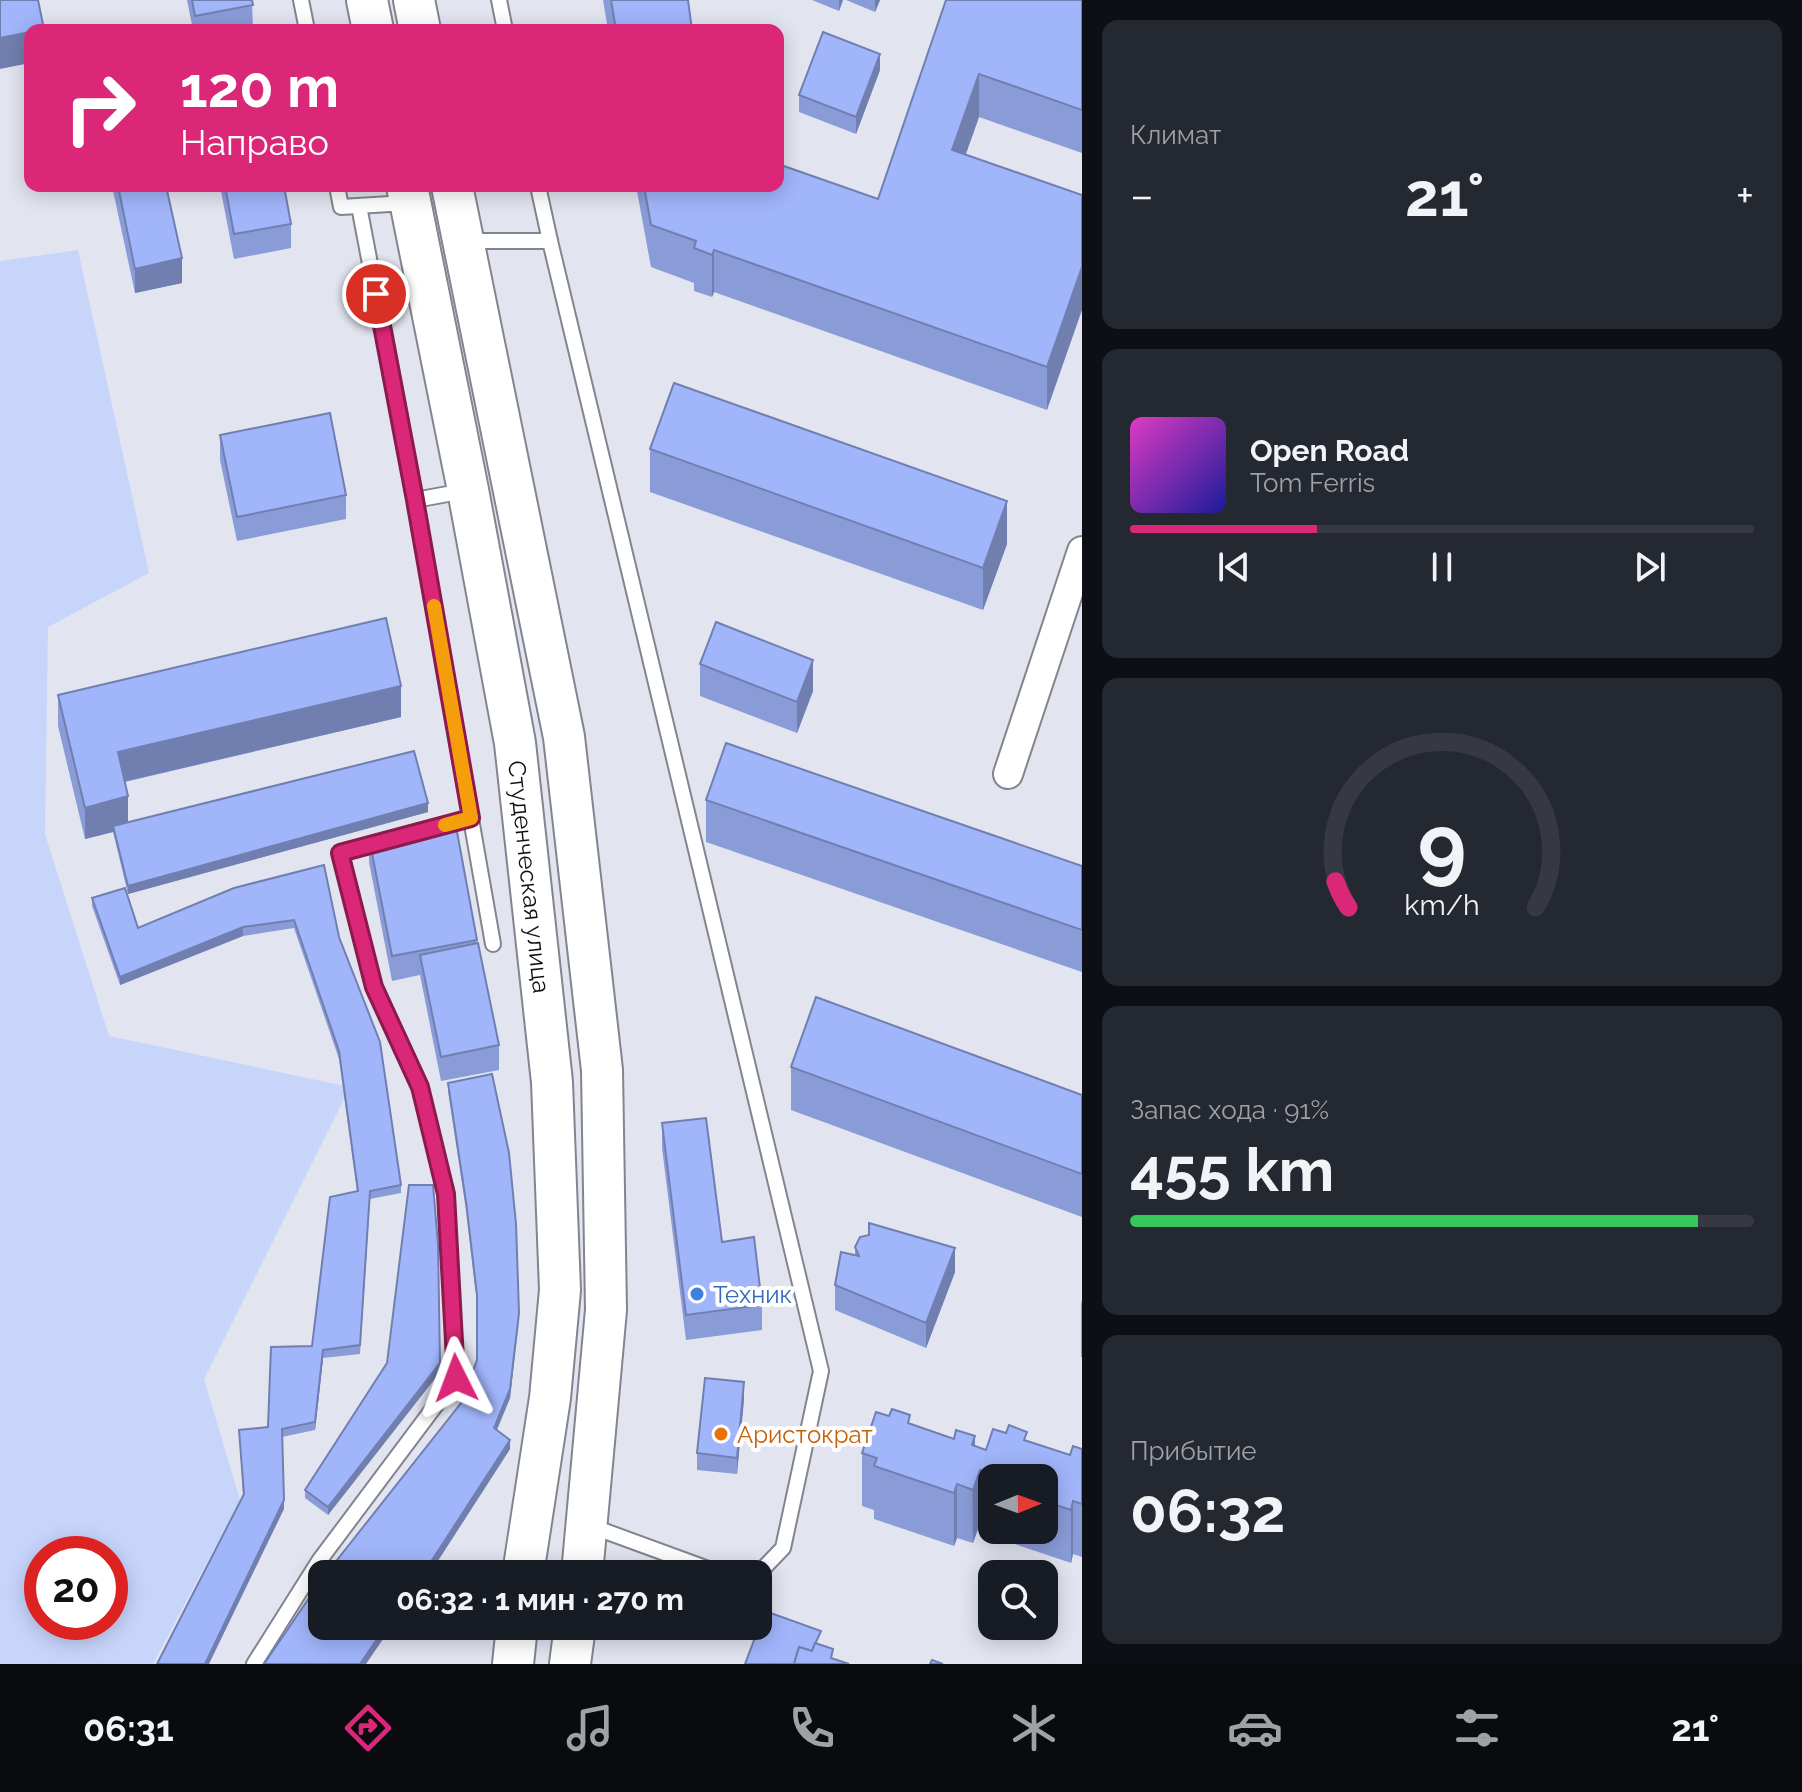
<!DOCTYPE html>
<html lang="ru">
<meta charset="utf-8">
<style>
:root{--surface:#171b24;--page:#242831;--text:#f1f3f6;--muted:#9ea1a6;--line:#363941;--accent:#db2777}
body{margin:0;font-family:Raleway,sans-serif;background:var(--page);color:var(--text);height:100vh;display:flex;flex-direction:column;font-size:30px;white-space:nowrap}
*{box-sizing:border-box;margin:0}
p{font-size:26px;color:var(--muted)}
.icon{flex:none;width:44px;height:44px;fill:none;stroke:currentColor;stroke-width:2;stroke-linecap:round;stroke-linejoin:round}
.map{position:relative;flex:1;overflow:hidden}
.details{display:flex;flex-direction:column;gap:20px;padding:20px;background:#0d0f14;width:720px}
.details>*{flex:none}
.banner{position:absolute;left:24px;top:24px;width:760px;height:168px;border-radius:16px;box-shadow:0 4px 20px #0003;background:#db2777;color:#fff;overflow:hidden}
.needle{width:52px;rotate:89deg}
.tools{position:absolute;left:978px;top:1464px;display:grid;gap:16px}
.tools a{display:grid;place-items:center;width:80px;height:80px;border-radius:16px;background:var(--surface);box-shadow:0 4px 20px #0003;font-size:40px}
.speed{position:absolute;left:24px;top:1536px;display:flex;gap:16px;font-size:40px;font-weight:700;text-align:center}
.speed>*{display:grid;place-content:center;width:104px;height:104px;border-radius:50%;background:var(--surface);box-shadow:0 4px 20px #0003;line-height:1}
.speed .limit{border:12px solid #d22;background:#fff;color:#111}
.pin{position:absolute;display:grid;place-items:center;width:68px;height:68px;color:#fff;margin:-34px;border:4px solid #fff;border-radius:50%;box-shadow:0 2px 8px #0007}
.me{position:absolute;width:88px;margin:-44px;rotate:357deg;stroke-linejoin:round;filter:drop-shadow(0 0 6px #0008)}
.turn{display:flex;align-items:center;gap:28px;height:168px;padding:0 24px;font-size:36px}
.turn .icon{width:104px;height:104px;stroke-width:2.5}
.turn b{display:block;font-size:56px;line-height:68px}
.big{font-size:60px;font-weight:700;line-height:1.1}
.details .card{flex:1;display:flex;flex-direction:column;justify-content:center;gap:12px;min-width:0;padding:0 28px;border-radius:16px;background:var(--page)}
.details .dial{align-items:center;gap:0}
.dial svg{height:208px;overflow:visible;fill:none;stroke:var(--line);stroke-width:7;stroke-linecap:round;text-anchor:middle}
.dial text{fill:var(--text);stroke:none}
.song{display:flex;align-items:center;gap:24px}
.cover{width:96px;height:96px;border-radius:12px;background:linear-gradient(135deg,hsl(310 70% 55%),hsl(240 70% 35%))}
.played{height:8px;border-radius:4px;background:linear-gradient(90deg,var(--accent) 30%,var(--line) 30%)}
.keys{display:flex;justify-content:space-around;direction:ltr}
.heat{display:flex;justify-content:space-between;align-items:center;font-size:44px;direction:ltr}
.charge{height:12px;border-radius:6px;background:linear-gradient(90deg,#34c759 91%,var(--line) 0)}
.trip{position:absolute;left:308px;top:1560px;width:464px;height:80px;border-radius:16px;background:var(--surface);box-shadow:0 4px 20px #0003;font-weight:700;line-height:80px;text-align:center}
.menu{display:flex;height:128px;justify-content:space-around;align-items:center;background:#090b0e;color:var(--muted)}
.menu .icon{width:56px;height:56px}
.menu .current{color:var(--accent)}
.menu b{font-size:36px;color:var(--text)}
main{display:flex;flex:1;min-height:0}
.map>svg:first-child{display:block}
.green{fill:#c8d5fb;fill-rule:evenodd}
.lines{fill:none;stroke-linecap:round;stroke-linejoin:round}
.lane-casing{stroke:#82858f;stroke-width:18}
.street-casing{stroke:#82858f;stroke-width:32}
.secondary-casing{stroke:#82858f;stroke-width:44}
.lane{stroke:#fff;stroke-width:14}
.street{stroke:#fff;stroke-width:28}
.secondary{stroke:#fff;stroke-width:40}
.wall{fill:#8a9cd8;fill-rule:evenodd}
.shaded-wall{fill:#717fb0}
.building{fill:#a1b5fb;stroke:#717fb0;stroke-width:2}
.route-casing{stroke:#8e194d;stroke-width:20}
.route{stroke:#db2777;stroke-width:14}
.slow{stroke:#f59e0b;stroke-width:14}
.shop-dot{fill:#3f7fe0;stroke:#fff;stroke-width:3}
.food-dot{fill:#e8710a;stroke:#fff;stroke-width:3}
.labels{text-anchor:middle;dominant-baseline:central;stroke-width:8;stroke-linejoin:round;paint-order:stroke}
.street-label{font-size:24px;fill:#101115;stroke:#fff}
.shop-label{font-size:24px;fill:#366cbe;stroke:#fff;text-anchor:start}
.food-label{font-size:24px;fill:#c56008;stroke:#fff;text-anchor:start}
</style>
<main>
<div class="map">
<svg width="1082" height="1664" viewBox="0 0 1082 1664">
<rect width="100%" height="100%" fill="#e2e5f0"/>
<path class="green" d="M 78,250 L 149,573 L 48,627 L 45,834 L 109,1036 L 350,1087 L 204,1379 L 240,1500 L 153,1664 L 0,1664 L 0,261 ZM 42,1554 L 110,1554 L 110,1622 L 42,1622 Z"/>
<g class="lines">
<g class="lane-casing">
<g id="lane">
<polyline points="301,0 307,30"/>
<polyline points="499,0 505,30"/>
<polyline points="337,186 341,207 406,203"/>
<polyline points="538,186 550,241"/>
<polyline points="359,206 415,500 464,491"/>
<polyline points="467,241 550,241 821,1371 783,1548 758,1574"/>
<polyline points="415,500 493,944"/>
<polyline points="436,827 471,818"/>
<polyline points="588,1525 722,1574"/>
<polyline points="254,1664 319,1561 456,1378 446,1194 420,1087 374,987 340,853 385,841"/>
</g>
</g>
<g class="street-casing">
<polyline id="street" points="1008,774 1082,551"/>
</g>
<g class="secondary-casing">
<g id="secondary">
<polyline points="367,0 373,30"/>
<polyline points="414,0 420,30"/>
<path id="s1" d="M 407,186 L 468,490 L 515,743 L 552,1082 L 560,1290 L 550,1398 L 523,1574"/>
<polyline points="452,186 564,737 602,1070 606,1310 582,1574"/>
<polyline points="513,1664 517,1626"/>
<polyline points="570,1664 575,1626"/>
</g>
</g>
<use href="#lane" class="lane"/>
<use href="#street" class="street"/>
<use href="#secondary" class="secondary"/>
</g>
<g class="wall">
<polygon points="187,0 252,0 253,29 193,30"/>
<polygon points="603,0 688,0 692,30 608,30"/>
<polygon points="812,0 843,0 839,11"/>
<polygon points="846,0 880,0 875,12"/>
<polygon points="946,0 1082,0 1082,153 979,117 966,154 1082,195 1047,410 714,292 712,297 694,291 694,283 651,267 636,186 778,186 878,199"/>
<polygon points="880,70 856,134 799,112 799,95"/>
<polygon points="112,186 166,186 182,283 135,293"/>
<polygon points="220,186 284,186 291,224 291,248 234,259"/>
<polygon points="220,435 346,495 346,519 237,541 220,460"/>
<polygon points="650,449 1007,544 983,610 650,492"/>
<polygon points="700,664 813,691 797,733 700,696"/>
<polygon points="58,695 401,717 125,782 128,822 428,812 128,894 113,832 85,839 58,726"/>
<polygon points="706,800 1082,866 1082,972 706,842"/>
<polygon points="369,838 477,940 499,1045 499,1070 441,1081 420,975 392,981 369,862"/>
<polygon points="234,888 339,937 401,1185 401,1193 370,1199 360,1354 323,1358 315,1430 282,1437 284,1509 243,1495 239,1430 268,1427 312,1346 357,1191 339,1059 294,928 243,936 120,985 92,906 92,898 138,928"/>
<polygon points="791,1067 1082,1095 1082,1217 791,1110"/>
<polygon points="448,1083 519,1321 510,1398 497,1430 510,1449 429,1574 326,1574 461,1403 477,1360 477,1304 466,1210 448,1091"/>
<polygon points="662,1123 722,1242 762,1305 762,1330 686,1340 662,1148"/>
<polygon points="855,1247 955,1272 926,1348 835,1310 835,1285 855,1255"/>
<polygon points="1082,1300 1082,1357 1081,1357 1081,1304"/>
<polygon points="440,1372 328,1515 305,1498 305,1490"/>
<polygon points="744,1399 737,1474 697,1470 697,1453"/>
<path d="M 910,1424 L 986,1450 L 1027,1441 L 1070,1455 L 1082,1449 L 1082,1557 L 1073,1554 L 1071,1563 L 991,1536 L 991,1527 L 980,1523 L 973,1543 L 957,1538 L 954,1546 L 874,1519 L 874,1510 L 862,1506 L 862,1453 ZM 992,1478 L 1044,1478 L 1044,1530 L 992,1530 Z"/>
</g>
<g class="shaded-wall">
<polygon points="839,0 843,0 839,11"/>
<polygon points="875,0 880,0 875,12"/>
<polygon points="30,32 30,63 0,69 0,38"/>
<polygon points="880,54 880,70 856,134 856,117"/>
<polygon points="979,74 979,117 952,192 952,150"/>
<polygon points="714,250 714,292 712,297 712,255"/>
<polygon points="182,258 182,283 135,293 135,269"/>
<polygon points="1082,267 1082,310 1047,410 1047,367"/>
<polygon points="1007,501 1007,544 983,610 983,568"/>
<polygon points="813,660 813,691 797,733 797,702"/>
<polygon points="401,686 401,717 118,783 118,752"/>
<polygon points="128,796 128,828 113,826 113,832 85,839 85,808"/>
<polygon points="428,803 428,812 128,894 128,886"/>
<polygon points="243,927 243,936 120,985 120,977"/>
<polygon points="955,1248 955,1272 926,1348 926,1323"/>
<polygon points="519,1313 510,1398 494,1436 494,1428"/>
<polygon points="323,1350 323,1358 315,1430 315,1422"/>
<polygon points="440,1363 440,1372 328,1515 328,1507"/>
<polygon points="744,1382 744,1399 737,1474 737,1458"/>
<polygon points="975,1436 975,1482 980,1470 980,1523 973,1543 972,1445"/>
<polygon points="510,1440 510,1449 436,1564 429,1574 423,1574"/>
<polygon points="957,1484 957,1538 954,1546 954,1493"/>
<polygon points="284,1500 284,1509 209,1664 205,1664"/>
<polygon points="1073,1501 1073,1554 1071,1563 1071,1510"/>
<polygon points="386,1626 392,1626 366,1664 360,1664"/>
</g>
<g class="building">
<polygon points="0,0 38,0 44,29 30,30 30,32 0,38"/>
<polygon points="192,0 252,0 253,5 195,16"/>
<polygon points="611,0 688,0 692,30 616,30"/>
<polygon points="946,0 1082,0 1082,110 979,74 952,150 1082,195 1082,267 1047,367 714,250 712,255 694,248 696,241 651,225 644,186 778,186 778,164 878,199"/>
<polygon points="823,32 880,54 856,117 799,95"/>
<polygon points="118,186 166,186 182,258 135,269"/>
<polygon points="225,186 284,186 291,224 234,234"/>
<polygon points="674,383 1007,501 983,568 650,449"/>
<polygon points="330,413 346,495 237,517 220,435"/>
<polygon points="386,618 401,686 118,752 128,796 85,808 58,695"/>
<polygon points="716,622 813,660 797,702 700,664"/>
<polygon points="726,743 1082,866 1082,930 706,800"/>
<polygon points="414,751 428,803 128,886 113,826"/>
<polygon points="455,821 477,940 392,956 369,838"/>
<polygon points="324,865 339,937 380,1042 401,1185 370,1191 360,1345 323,1350 315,1422 282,1429 284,1500 205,1664 157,1664 244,1494 239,1430 268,1427 271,1347 312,1346 330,1197 358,1191 339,1051 294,920 243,927 120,977 92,898 125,888 138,928 234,888"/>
<polygon points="478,943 499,1045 441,1057 420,955"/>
<polygon points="816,997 1082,1095 1082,1174 791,1067"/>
<polygon points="492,1074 509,1153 516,1224 519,1313 510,1389 494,1428 510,1440 423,1574 326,1574 461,1403 477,1360 477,1295 466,1202 448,1083"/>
<polygon points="706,1118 722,1242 754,1237 762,1305 686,1315 662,1123"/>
<polygon points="409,1185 433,1185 438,1244 440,1363 328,1507 305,1490 387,1363"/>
<polygon points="869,1223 955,1248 926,1323 835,1285 841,1252 859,1256 855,1247 860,1237 869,1235"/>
<polygon points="705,1378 744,1382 737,1458 697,1453"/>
<polygon points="892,1409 910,1415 908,1423 954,1439 956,1430 975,1436 972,1445 986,1450 993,1429 1006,1433 1009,1425 1027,1432 1024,1440 1070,1455 1073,1446 1082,1449 1082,1504 1073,1501 1071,1510 1044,1501 1044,1478 992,1478 993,1474 980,1470 973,1490 957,1484 954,1493 874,1466 877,1458 862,1453 876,1412 889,1416"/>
<polygon points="322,1579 322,1626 386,1626 360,1664 264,1664"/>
<polygon points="765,1611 821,1631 812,1651 799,1647 794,1664 745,1664"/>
<polygon points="815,1643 833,1649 831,1658 849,1664 794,1664 799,1647 812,1651"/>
<polygon points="932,1660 943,1664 930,1664"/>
</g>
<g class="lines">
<g class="route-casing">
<polyline id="route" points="376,294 415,500 471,818 340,853 374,987 420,1087 446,1194 456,1378"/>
</g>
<use href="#route" class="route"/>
<polyline class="slow" points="434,606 471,818 445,825"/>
</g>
<circle class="shop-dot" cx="697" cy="1294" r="8"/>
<circle class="food-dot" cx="721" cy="1434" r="8"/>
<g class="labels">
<g class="street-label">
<text stroke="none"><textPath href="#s1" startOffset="702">Студенческая улица</textPath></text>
</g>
<g class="shop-label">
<text x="713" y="1294">Техник</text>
</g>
<g class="food-label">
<text x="737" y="1434">Аристократ</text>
</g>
</g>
</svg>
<div class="tools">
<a><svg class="needle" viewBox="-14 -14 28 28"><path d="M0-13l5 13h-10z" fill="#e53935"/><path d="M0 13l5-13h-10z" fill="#9ea1a6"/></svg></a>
<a><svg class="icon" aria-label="search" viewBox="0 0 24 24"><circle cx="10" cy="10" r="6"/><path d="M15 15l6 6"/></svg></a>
</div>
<div class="speed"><div class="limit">20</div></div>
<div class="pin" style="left:376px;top:294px;background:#d93025"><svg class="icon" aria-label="arrive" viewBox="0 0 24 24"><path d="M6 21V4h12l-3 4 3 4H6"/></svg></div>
<svg class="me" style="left:456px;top:1378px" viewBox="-20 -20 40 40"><path d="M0-17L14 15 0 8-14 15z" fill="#db2777" stroke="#fff" stroke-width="4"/></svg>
<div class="trip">06:32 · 1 мин · 270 m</div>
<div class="banner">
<div class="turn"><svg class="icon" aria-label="right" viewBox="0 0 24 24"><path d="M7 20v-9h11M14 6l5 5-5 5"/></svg><div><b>120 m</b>Направо</div></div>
</div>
</div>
<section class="details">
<div class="card"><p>Климат</p>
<div class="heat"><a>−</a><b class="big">21°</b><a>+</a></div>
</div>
<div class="card">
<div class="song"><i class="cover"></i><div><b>Open Road</b><p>Tom Ferris</p></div></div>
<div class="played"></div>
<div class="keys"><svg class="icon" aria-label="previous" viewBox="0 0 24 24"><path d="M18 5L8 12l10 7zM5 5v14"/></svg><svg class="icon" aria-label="pause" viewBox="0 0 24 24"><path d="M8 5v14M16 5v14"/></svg><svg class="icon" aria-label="next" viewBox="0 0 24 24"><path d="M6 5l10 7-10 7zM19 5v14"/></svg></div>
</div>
<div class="card dial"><svg viewBox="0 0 100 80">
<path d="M14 69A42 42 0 1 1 86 69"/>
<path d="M14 69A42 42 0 0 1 9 59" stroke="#db2777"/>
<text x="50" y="56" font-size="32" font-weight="700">9</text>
<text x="50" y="72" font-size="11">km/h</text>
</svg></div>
<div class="card"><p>Запас хода · 91%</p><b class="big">455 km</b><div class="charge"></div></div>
<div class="card"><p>Прибытие</p><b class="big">06:32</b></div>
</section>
</main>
<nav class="menu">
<b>06:31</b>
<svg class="icon current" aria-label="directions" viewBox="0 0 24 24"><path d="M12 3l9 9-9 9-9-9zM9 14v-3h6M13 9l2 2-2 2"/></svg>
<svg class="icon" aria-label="music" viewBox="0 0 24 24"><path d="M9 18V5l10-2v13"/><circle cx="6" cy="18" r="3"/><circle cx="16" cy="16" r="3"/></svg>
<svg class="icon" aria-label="phone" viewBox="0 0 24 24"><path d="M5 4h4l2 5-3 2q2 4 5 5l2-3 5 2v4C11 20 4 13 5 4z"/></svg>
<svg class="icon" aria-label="climate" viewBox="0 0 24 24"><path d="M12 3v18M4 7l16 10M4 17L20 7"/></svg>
<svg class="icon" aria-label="car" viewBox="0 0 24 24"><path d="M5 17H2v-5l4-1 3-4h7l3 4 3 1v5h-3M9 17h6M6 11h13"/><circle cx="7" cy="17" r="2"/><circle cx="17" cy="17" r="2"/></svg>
<svg class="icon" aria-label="filters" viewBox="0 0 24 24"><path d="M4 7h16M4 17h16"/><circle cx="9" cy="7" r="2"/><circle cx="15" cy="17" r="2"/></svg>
<b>21°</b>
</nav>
